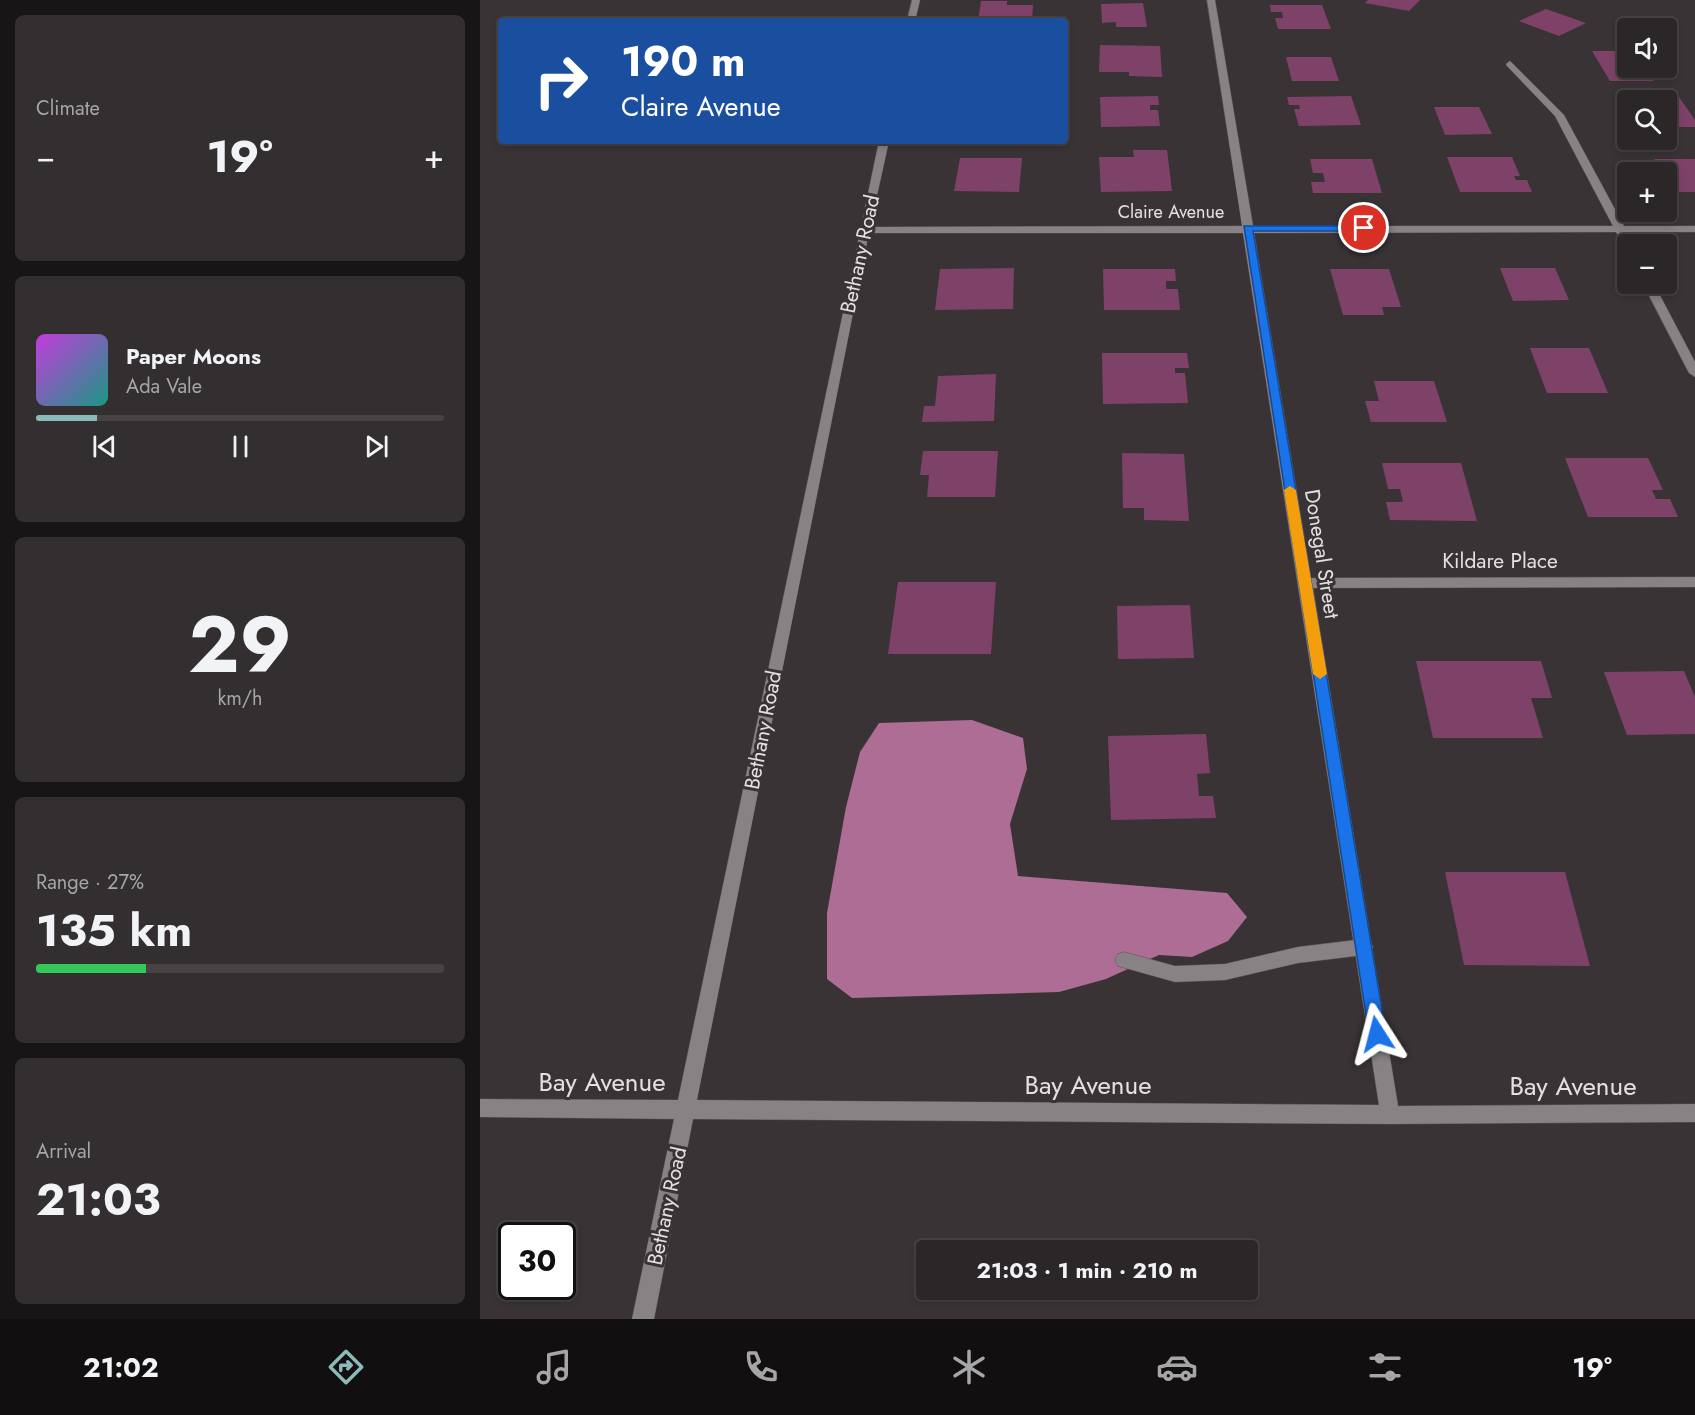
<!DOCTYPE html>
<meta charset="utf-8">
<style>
:root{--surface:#2b2628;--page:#332e30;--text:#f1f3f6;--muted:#a6a5a8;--line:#474345;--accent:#8bbbb9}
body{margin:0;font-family:Jost,sans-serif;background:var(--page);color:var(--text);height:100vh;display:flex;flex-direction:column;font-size:22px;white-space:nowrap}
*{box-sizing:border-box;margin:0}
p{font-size:20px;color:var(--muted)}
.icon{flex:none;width:33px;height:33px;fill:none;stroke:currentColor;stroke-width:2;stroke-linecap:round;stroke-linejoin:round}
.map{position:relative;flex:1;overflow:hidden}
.drawer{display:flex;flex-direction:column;gap:15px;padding:15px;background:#181516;width:480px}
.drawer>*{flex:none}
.hud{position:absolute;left:18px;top:18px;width:570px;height:126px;border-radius:6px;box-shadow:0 3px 9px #0003,0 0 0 2px var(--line);background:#1a4fa0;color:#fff;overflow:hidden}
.controls{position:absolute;left:1137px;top:18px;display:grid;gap:12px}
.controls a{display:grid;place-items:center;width:60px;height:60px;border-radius:6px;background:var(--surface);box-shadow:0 3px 9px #0003,0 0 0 2px var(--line);font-size:30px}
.speed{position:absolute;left:18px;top:1222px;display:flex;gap:12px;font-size:30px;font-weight:700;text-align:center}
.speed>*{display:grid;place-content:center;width:78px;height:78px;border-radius:50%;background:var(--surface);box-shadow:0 3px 9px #0003,0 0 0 2px var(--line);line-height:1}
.speed .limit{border:3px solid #111;border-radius:9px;background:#fff;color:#111}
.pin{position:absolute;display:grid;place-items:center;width:51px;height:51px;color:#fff;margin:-26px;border:3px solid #fff;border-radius:50%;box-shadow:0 2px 6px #0007}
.me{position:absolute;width:66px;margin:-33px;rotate:351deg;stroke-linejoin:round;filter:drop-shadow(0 0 4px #0008)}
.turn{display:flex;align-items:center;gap:21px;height:126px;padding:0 24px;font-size:27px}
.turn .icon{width:78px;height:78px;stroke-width:2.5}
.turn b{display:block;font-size:42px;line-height:51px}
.big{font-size:45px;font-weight:700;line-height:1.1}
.drawer .card{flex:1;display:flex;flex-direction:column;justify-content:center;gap:9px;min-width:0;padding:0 21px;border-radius:9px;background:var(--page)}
.drawer .dial{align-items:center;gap:0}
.dial b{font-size:78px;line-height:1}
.song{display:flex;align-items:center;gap:18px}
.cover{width:72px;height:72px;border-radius:9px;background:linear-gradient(135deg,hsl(290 70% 55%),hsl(170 70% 35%))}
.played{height:6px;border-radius:3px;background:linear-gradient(90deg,var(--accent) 15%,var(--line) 15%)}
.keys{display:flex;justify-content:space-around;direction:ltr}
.heat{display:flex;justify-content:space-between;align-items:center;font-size:33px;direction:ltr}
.charge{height:9px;border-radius:4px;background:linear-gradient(90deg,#34c759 27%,var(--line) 0)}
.trip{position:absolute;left:436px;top:1240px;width:342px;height:60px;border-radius:6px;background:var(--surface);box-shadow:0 3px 9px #0003,0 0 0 2px var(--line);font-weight:700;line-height:60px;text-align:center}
.dock{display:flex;height:96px;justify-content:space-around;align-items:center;background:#110f10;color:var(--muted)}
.dock .icon{width:42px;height:42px}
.dock .current{color:var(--accent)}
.dock b{font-size:27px;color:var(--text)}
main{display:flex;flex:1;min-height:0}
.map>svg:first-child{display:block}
.water{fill:#ad6d94}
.building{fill:#7e4268}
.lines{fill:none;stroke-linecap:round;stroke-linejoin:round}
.lane-casing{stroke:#575255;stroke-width:1}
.street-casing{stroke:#575255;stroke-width:1}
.lane{fill:#888285;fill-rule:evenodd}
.street{fill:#888285;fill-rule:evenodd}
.route{fill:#1a73e8;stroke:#114b97;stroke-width:1.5}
.slow{fill:#f59e0b}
.labels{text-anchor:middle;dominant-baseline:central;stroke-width:6;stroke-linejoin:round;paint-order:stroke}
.far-street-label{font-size:18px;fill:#e4e0e2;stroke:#393336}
.street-label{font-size:21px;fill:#e4e0e2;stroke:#393336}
.near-street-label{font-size:26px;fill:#e4e0e2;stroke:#393336}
</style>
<main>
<section class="drawer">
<div class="card"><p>Climate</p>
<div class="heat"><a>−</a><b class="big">19°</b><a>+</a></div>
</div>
<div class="card">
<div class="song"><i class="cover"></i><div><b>Paper Moons</b><p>Ada Vale</p></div></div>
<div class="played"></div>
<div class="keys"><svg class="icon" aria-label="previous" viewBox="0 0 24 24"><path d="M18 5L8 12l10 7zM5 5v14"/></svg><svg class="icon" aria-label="pause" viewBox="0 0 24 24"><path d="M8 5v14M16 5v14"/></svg><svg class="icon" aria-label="next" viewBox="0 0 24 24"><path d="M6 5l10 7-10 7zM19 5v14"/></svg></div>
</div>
<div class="card dial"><b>29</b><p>km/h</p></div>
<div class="card"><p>Range · 27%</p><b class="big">135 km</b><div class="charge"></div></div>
<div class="card"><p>Arrival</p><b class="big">21:03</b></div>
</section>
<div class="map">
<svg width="1215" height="1319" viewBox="0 0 1215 1319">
<rect width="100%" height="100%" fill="#393336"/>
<polygon class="water" points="492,720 543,738 547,769 530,824 538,876 747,893 767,917 748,941 712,957 679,955 626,979 579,992 372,998 347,979 347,913 366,807 380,752 399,723"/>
<g class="building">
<polygon points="888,0 940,0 929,11 885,3"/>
<polygon points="501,1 527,1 527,5 553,5 552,21 498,21"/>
<polygon points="663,3 667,27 636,27 636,22 622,23 621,4"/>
<polygon points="790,5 842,5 851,29 798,29 795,18 803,18 802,12 791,12"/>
<polygon points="1066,9 1106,23 1079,36 1039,21"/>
<polygon points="620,45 680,46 682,77 649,76 649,72 619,72"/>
<polygon points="1112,51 1141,51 1143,55 1148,55 1148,68 1165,68 1174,81 1130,81"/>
<polygon points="806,57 851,57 859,81 812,81"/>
<polygon points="678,96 679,105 670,105 670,110 678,110 680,126 621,127 620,97"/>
<polygon points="871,96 881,125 819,126 814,109 820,109 819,105 809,105 807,97"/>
<polygon points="1135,97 1199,97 1215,120 1215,127 1186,127 1186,100 1148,100 1148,112"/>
<polygon points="954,107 999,107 1012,134 965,135"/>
<polygon points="653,150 687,150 692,191 621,192 619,157 654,157"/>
<polygon points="967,157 1032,157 1040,176 1034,176 1036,180 1047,180 1052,192 980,192"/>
<polygon points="480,158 542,158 539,192 474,191"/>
<polygon points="830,159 892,159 902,193 833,193 831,182 845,182 843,173 833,173"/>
<polygon points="1174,159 1215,159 1215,192 1194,192 1186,179 1186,172 1182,172"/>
<polygon points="534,268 533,309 455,310 460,269"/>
<polygon points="1020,268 1075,268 1089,300 1033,301"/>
<polygon points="623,269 695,269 696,281 686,281 686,289 698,289 700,310 624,310"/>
<polygon points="850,269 909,269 921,307 902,307 904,315 863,315"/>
<polygon points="1050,348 1109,348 1128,393 1067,393"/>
<polygon points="622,353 707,353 709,368 695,368 695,373 705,373 708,403 623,404"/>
<polygon points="516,374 514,421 442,422 444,406 455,406 458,376"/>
<polygon points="894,381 954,381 967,422 891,422 885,401 899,401"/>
<polygon points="443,451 518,451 515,497 447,497 449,475 440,475"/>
<polygon points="642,453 704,454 709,521 664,520 664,508 643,508"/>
<polygon points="1085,458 1168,458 1183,490 1172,490 1176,499 1190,499 1198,517 1108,517"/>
<polygon points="902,463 981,463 997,521 910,520 906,502 923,502 920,489 908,489"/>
<polygon points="418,582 516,582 511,654 408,654"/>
<polygon points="710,605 714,658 638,659 637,606"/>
<polygon points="936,661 1061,661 1072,698 1051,698 1063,738 953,738"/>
<polygon points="1204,671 1215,697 1215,734 1147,735 1124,672"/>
<polygon points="726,734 730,773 717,774 719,796 733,796 736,818 631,820 628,736"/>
<polygon points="965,872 1085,872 1110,966 984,965"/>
</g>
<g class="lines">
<g class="lane-casing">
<polygon id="lane" points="884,939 890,941 893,947 890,953 884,955 818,963 745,980 695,982 638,966 635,960 638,954 644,952 695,966 745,964 818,947"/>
</g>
<g class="street-casing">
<g id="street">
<polygon points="432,0 440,0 435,21 427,21"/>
<path d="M 727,0 L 735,0 L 773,226 L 1133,226 L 1075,116 L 1027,66 L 1026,64 L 1030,61 L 1084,115 L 1144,226 L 1215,226 L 1215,232 L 1147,232 L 1153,244 L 1148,244 L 1148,247 L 1144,246 L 1136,232 L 774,233 L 831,578 L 1215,577 L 1215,587 L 833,588 L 918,1106 L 1215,1104 L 1215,1122 L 910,1124 L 213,1119 L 174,1319 L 152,1319 L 194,1119 L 0,1117 L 0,1099 L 198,1100 L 399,141 L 409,141 L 390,227 L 762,226 ZM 389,233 L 763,233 L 899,1105 L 217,1100 Z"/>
<polygon points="1163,284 1174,284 1215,362 1215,377 1209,373"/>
</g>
</g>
<use href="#lane" class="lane"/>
<use href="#street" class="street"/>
</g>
<polygon class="route" points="764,226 884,226 889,228 884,231 773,231 906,1034 904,1040 897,1042 891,1040 889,1034"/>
<polygon class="slow" points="810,486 816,490 847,674 840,679 833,674 804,490"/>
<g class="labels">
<g class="far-street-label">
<text x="691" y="212">Claire Avenue</text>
</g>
<g class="street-label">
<text transform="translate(380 254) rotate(-78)">Bethany Road</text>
<text transform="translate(842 554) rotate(81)">Donegal Street</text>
<text x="1020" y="561">Kildare Place</text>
<text transform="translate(283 730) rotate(-79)">Bethany Road</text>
<text transform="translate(187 1206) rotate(-78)">Bethany Road</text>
</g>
<g class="near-street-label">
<text x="122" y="1082">Bay Avenue</text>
<text x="608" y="1085">Bay Avenue</text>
<text x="1093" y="1086">Bay Avenue</text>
</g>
</g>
</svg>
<div class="controls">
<a><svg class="icon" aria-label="sound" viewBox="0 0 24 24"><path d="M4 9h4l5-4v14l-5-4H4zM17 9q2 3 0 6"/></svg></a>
<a><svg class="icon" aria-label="search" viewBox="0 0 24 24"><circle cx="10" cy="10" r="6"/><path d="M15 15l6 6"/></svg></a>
<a>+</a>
<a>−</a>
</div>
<div class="speed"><div class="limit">30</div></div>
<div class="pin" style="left:884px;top:228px;background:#d93025"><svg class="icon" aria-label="arrive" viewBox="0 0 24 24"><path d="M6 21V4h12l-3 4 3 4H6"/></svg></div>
<svg class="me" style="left:897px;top:1034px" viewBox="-20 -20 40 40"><path d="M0-17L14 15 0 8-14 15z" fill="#1a73e8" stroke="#fff" stroke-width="4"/></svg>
<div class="trip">21:03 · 1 min · 210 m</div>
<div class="hud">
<div class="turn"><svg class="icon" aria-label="right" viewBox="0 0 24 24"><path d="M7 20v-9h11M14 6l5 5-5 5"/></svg><div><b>190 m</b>Claire Avenue</div></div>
</div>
</div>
</main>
<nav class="dock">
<b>21:02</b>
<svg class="icon current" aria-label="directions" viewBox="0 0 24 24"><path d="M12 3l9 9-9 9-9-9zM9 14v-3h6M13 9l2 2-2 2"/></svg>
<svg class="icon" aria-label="music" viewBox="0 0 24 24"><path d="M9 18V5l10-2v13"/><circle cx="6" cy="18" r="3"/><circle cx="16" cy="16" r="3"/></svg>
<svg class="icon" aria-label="phone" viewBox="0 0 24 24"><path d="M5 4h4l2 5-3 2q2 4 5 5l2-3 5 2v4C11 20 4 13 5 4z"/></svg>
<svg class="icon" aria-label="climate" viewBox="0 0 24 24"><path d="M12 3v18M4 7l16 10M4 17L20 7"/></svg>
<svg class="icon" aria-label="car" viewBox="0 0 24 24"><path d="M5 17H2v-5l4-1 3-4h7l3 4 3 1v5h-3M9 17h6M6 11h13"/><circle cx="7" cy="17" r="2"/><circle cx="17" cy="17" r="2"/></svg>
<svg class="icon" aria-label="filters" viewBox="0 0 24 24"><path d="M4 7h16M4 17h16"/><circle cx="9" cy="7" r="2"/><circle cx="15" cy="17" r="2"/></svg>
<b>19°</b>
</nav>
